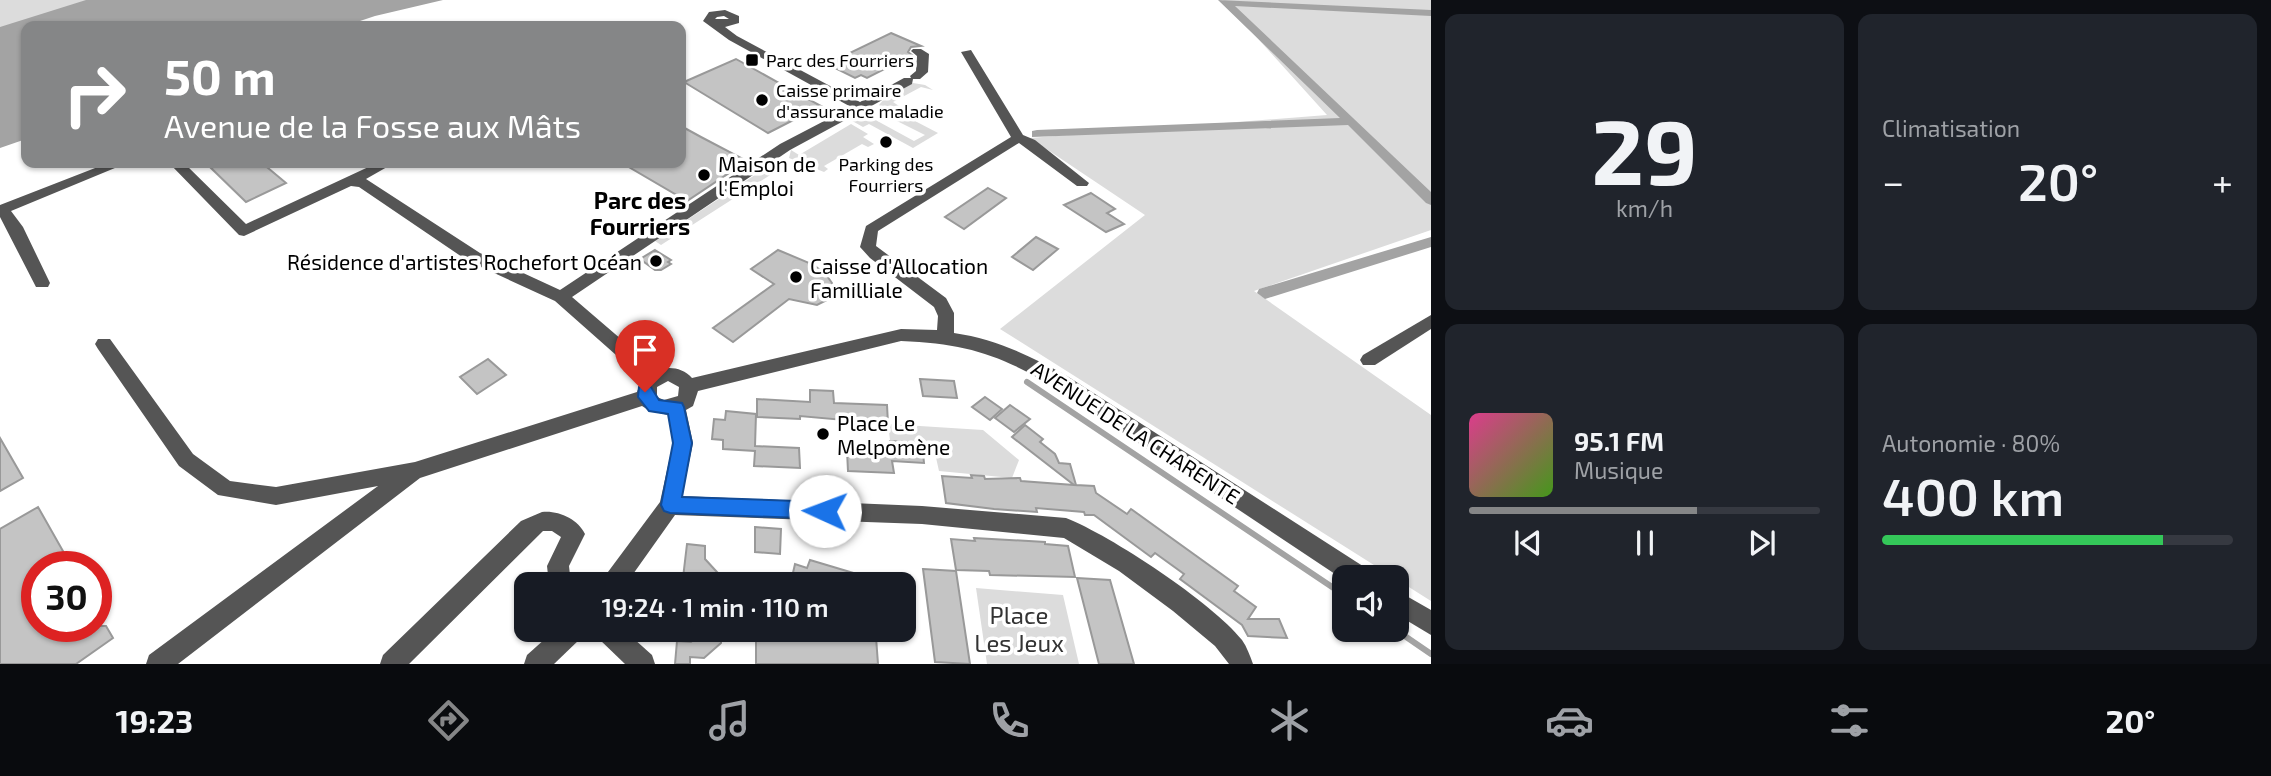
<!DOCTYPE html>
<html lang="fr">
<meta charset="utf-8">
<style>
:root{--surface:#171b24;--page:#20242c;--text:#f1f3f6;--muted:#9ea1a6;--line:#363941;--accent:#858687}
body{margin:0;font-family:"Exo 2",sans-serif;background:var(--page);color:var(--text);height:100vh;display:flex;flex-direction:column;font-size:26px;white-space:nowrap}
*{box-sizing:border-box;margin:0}
p{font-size:23px;color:var(--muted)}
.icon{flex:none;width:38px;height:38px;fill:none;stroke:currentColor;stroke-width:2;stroke-linecap:round;stroke-linejoin:round}
.map{position:relative;flex:1;overflow:hidden}
.drawer{display:flex;flex-direction:column;gap:14px;padding:14px;background:#0d0f14;width:840px}
.drawer>*{flex:none}
.hud{position:absolute;left:21px;top:21px;width:665px;height:147px;border-radius:14px;box-shadow:0 2px 5px #0004;background:#858687;color:#fff;overflow:hidden}
.controls{position:absolute;left:1332px;top:565px;display:grid;gap:14px}
.controls a{display:grid;place-items:center;width:77px;height:77px;border-radius:14px;background:var(--surface);box-shadow:0 2px 5px #0004;font-size:35px}
.speed{position:absolute;left:21px;top:551px;display:flex;gap:14px;font-size:35px;font-weight:700;text-align:center}
.speed>*{display:grid;place-content:center;width:91px;height:91px;border-radius:50%;background:var(--surface);box-shadow:0 2px 5px #0004;line-height:1}
.speed .limit{border:10px solid #d22;background:#fff;color:#111}
.pin{position:absolute;display:grid;place-items:center;width:60px;height:60px;color:#fff;margin:-72px -30px;border-radius:50% 50% 50% 0;rotate:-45deg;box-shadow:0 0 7px #0007}
.pin .icon{rotate:45deg}
.me{position:absolute;width:77px;margin:-38px;rotate:272deg;stroke-linejoin:round;filter:drop-shadow(0 0 5px #0008)}
.turn{display:flex;align-items:center;gap:24px;height:147px;padding:0 28px;font-size:32px}
.turn .icon{width:91px;height:91px;stroke-width:2.5}
.turn b{display:block;font-size:49px;line-height:60px}
.big{font-size:52px;font-weight:600;line-height:1.1}
.drawer .tile{flex:1;display:flex;flex-direction:column;justify-content:center;gap:10px;min-width:0;padding:0 24px;border-radius:14px;background:var(--page)}
.drawer .dial{align-items:center;gap:0}
.dial b{font-size:91px;line-height:1}
.song{display:flex;align-items:center;gap:21px}
.cover{width:84px;height:84px;border-radius:10px;background:linear-gradient(135deg,hsl(330 70% 55%),hsl(100 70% 35%))}
.played{height:7px;border-radius:4px;background:linear-gradient(90deg,var(--accent) 65%,var(--line) 65%)}
.keys{display:flex;justify-content:space-around;direction:ltr}
.heat{display:flex;justify-content:space-between;align-items:center;font-size:38px;direction:ltr}
.charge{height:10px;border-radius:5px;background:linear-gradient(90deg,#34c759 80%,var(--line) 0)}
.drawer .tiles{flex:1;display:grid;gap:14px;grid-template-columns:repeat(2,1fr)}
.trip{position:absolute;left:514px;top:572px;width:402px;height:70px;border-radius:14px;background:var(--surface);box-shadow:0 2px 5px #0004;font-weight:600;line-height:70px;text-align:center}
.dock{display:flex;height:112px;justify-content:space-around;align-items:center;background:#090b0e;color:var(--muted)}
.dock .icon{width:49px;height:49px}
.dock .on{color:var(--accent)}
.dock b{font-size:32px;color:var(--text)}
main{display:flex;flex:1;min-height:0}
.map>svg:first-child{display:block}
.green{fill:#dcdcdc}
.water{fill:#a3a3a3}
.lines{fill:none;stroke-linecap:round;stroke-linejoin:round}
.stream{stroke:#a3a3a3;stroke-width:6}
.canal{fill:#a3a3a3;fill-rule:evenodd}
.building{fill:#c4c4c4;stroke:#999;stroke-width:2}
.minor{fill:#555;fill-rule:evenodd}
.route{fill:#1a73e8;stroke:#114b97;stroke-width:2}
.poi-dot{fill:#000;stroke:#fff;stroke-width:2.5}
.labels{text-anchor:middle;dominant-baseline:central;stroke-width:7;stroke-linejoin:round;paint-order:stroke}
.far-poi-label{font-size:18px;fill:#000;stroke:#fff;text-anchor:start}
.poi-label{font-size:21px;fill:#000;stroke:#fff;text-anchor:start}
.street-label{font-size:21px;fill:#000;stroke:#fff}
.neighbourhood-label{font-size:23px;font-weight:bold;fill:#000;stroke:#fff}
.near-park-label{font-size:24px;fill:#333;stroke:#fff}
</style>
<main>
<div class="map">
<svg width="1431" height="664" viewBox="0 0 1431 664">
<rect width="100%" height="100%" fill="#fff"/>
<g class="green">
<polygon points="0,0 141,0 26,26 0,45"/>
<polygon points="1223,0 1431,0 1431,230 1254,291 1431,415 1431,601 1000,329 1145,215 1030,138 1327,115"/>
<polygon points="913,83 925,85 933,90 921,87 893,102 899,106 894,110 938,133 913,148 869,124 863,127 847,118 870,117 914,141 925,135 885,115 879,105 885,98"/>
<polygon points="851,124 868,134 863,137 874,144 868,147 862,144 824,166 828,169 824,172 789,158 791,150 799,155"/>
<polygon points="777,163 787,169 784,173 775,172 661,245 655,241 770,165"/>
<polygon points="888,424 983,430 1019,460 1012,478 939,471 933,444 890,440"/>
<polygon points="976,588 1063,595 1079,664 987,664"/>
</g>
<polygon class="water" points="86,0 443,0 375,16 345,26 26,26 26,139 0,148 0,27"/>
<g class="lines">
<g class="stream">
<polyline points="1027,382 1344,595"/>
<polyline points="1396,630 1431,654"/>
</g>
<g class="canal">
<polygon points="1218,0 1431,10 1431,16 1235,6 1431,192 1431,205 1426,203 1348,125 1032,137 1032,131 1037,130 1340,118"/>
<polygon points="1431,237 1431,247 1265,299 1257,293 1259,289"/>
</g>
</g>
<g class="building">
<polygon points="891,33 921,46 911,47 908,52 912,55 867,78 861,75 855,78 827,64"/>
<polygon points="736,59 797,93 821,106 768,133 684,82"/>
<polygon points="681,126 701,137 747,161 687,201 622,163 681,163"/>
<polygon points="224,163 262,163 286,183 246,202 211,168"/>
<polygon points="988,188 1006,198 964,229 945,217"/>
<polygon points="1091,193 1115,209 1107,213 1124,224 1106,232 1064,205"/>
<polygon points="1036,237 1058,249 1033,270 1012,257"/>
<polygon points="655,250 671,260 668,262 671,264 661,270 655,270 640,259"/>
<polygon points="778,250 814,265 827,276 832,283 833,293 829,299 817,305 789,299 733,342 713,328 774,284 751,269"/>
<polygon points="488,359 506,375 477,394 460,377"/>
<polygon points="920,379 954,381 957,398 923,396"/>
<polygon points="810,390 833,391 834,403 887,405 888,424 800,416 800,419 757,417 757,399 810,402"/>
<polygon points="985,397 1002,409 990,420 972,407"/>
<polygon points="1010,405 1030,419 1014,432 995,418"/>
<polygon points="726,411 756,414 755,446 799,448 800,468 754,466 755,451 723,449 723,440 712,439 714,419 725,420"/>
<polygon points="1025,425 1043,439 1040,442 1055,454 1059,463 1070,464 1076,485 1094,486 1096,493 1127,514 1131,509 1238,586 1234,591 1256,607 1248,619 1279,619 1287,638 1248,636 1242,625 1180,579 1184,574 1155,553 1151,557 1094,515 1085,515 1084,512 1036,508 1037,512 994,509 946,503 942,476 972,478 971,475 984,476 985,479 1020,478 1021,481 1074,485 1012,437"/>
<polygon points="0,438 23,478 0,491"/>
<polygon points="890,441 922,443 924,463 892,461 894,473 848,471 847,451 891,453"/>
<polygon points="38,507 72,567 37,567 37,626 106,626 113,638 76,664 0,664 0,529"/>
<polygon points="755,527 781,529 780,554 755,552"/>
<polygon points="974,538 1045,542 1045,544 1068,546 1075,577 990,575 989,571 956,570 951,539 975,541"/>
<polygon points="687,544 705,546 705,559 728,584 701,584 696,579 683,578"/>
<polygon points="810,560 877,580 877,584 817,584 792,577 795,564 807,568"/>
<polygon points="923,569 956,571 970,664 935,662"/>
<polygon points="1077,578 1110,580 1134,664 1099,664"/>
<polygon points="704,630 722,630 721,643 704,658 690,657 690,664 675,664 677,641 691,642"/>
<polygon points="756,630 876,637 878,664 756,664"/>
</g>
<g class="lines">
<g class="minor">
<path d="M 725,10 L 739,16 L 739,23 L 725,27 L 737,36 L 860,102 L 904,78 L 911,78 L 910,76 L 916,71 L 917,56 L 911,51 L 913,49 L 921,49 L 929,54 L 928,72 L 920,79 L 913,79 L 912,84 L 790,150 L 572,297 L 657,370 C 670,366 683,368 692,378 L 901,329 L 937,330 L 938,316 L 934,307 L 870,258 L 860,247 L 866,226 L 1011,137 L 961,52 L 971,50 L 1023,135 L 1035,140 L 1089,183 L 1087,186 L 1077,186 L 1019,143 L 878,231 L 876,246 L 946,298 L 954,313 L 954,333 C 996,339 1030,356 1067,376 L 1369,570 L 1372,578 L 1344,580 L 1053,386 C 997,354 967,344 901,341 L 698,391 L 693,406 L 686,410 L 693,443 L 682,496 L 922,506 L 1066,518 C 1110,535 1213,603 1242,640 C 1247,647 1250,656 1253,664 L 1229,664 L 1215,646 L 1173,611 L 1119,571 L 1064,538 L 922,524 L 675,515 L 626,584 L 602,584 L 605,576 L 660,502 L 673,443 L 668,415 L 650,411 L 642,406 L 420,478 L 178,664 L 146,664 L 149,655 L 378,486 L 276,505 L 218,495 L 179,466 L 98,349 L 95,344 L 98,339 L 110,339 L 193,454 L 230,481 L 276,487 L 415,462 L 637,392 L 642,378 L 555,301 L 468,261 L 359,187 L 351,186 L 244,236 L 239,235 L 169,163 L 184,163 L 246,224 L 377,163 L 394,163 L 366,179 L 480,253 L 560,290 L 780,144 L 851,107 L 729,40 L 703,21 L 709,12 ZM 724,16 L 729,19 L 715,19 L 717,17 ZM 668,381 L 679,387 L 678,396 L 664,400 L 657,397 L 657,387 Z"/>
<polygon points="108,163 127,163 11,211 23,227 50,283 48,287 36,287 0,217 0,205"/>
<polygon points="1431,315 1431,329 1375,365 1363,365 1360,360 1363,355"/>
<path d="M 542,512 C 558,510 578,519 585,534 L 569,566 L 571,584 L 549,584 L 547,566 L 561,537 L 552,531 L 543,531 L 409,664 L 380,664 L 383,655 L 521,521 Z"/>
<polygon points="1396,590 1431,610 1431,635 1396,614"/>
<polygon points="555,630 585,630 581,638 554,664 524,664 527,655"/>
<polygon points="594,630 624,630 652,655 655,664 625,664 598,638"/>
</g>
</g>
<polygon class="route" points="645,385 651,387 659,400 682,403 684,407 692,443 682,497 825,502 832,505 835,511 832,517 825,519 670,513 664,511 661,505 673,443 668,414 649,411 638,397 639,387"/>
<g class="poi-dot">
<rect x="745" y="53" width="14" height="14" rx="3.5"/>
<circle cx="762" cy="100" r="7"/>
<circle cx="886" cy="142" r="7"/>
<circle cx="704" cy="175" r="7"/>
<circle cx="656" cy="261" r="7"/>
<circle cx="796" cy="277" r="7"/>
<circle cx="823" cy="434" r="7"/>
</g>
<g class="labels">
<g class="far-poi-label">
<text x="766" y="60">Parc des Fourriers</text>
<text x="776" y="90">Caisse primaire<tspan x="776" dy="21">d'assurance maladie</tspan></text>
<text x="886" y="164" text-anchor="middle">Parking des<tspan x="886" dy="21">Fourriers</tspan></text>
</g>
<g class="poi-label">
<text x="718" y="163">Maison de<tspan x="718" dy="24">l'Emploi</tspan></text>
<text x="642" y="261" text-anchor="end">Résidence d'artistes Rochefort Océan</text>
<text x="810" y="265">Caisse d'Allocation<tspan x="810" dy="24">Familliale</tspan></text>
<text x="837" y="422">Place Le<tspan x="837" dy="24">Melpomène</tspan></text>
</g>
<g class="street-label">
<text transform="translate(1136 432) rotate(33)">AVENUE DE LA CHARENTE</text>
</g>
<g class="neighbourhood-label">
<text x="640" y="200">Parc des<tspan x="640" dy="26">Fourriers</tspan></text>
</g>
<g class="near-park-label">
<text x="1019" y="614">Place<tspan x="1019" dy="28">Les Jeux</tspan></text>
</g>
</g>
</svg>
<div class="controls">
<a><svg class="icon" aria-label="sound" viewBox="0 0 24 24"><path d="M4 9h4l5-4v14l-5-4H4zM17 9q2 3 0 6"/></svg></a>
</div>
<div class="speed"><div class="limit">30</div></div>
<div class="pin" style="left:645px;top:392px;background:#d93025"><svg class="icon" aria-label="arrive" viewBox="0 0 24 24"><path d="M6 21V4h12l-3 4 3 4H6"/></svg></div>
<svg class="me" style="left:825px;top:511px" viewBox="-20 -20 40 40"><circle r="19" fill="#fff"/><path d="M0-13L10 11 0 6-10 11z" fill="#1a73e8"/></svg>
<div class="trip">19:24 · 1 min · 110 m</div>
<div class="hud">
<div class="turn"><svg class="icon" aria-label="right" viewBox="0 0 24 24"><path d="M7 20v-9h11M14 6l5 5-5 5"/></svg><div><b>50 m</b>Avenue de la Fosse aux Mâts</div></div>
</div>
</div>
<section class="drawer">
<div class="tiles">
<div class="tile dial"><b>29</b><p>km/h</p></div>
<div class="tile"><p>Climatisation</p>
<div class="heat"><a>−</a><b class="big">20°</b><a>+</a></div>
</div>
<div class="tile">
<div class="song"><i class="cover"></i><div><b>95.1 FM</b><p>Musique</p></div></div>
<div class="played"></div>
<div class="keys"><svg class="icon" aria-label="previous" viewBox="0 0 24 24"><path d="M18 5L8 12l10 7zM5 5v14"/></svg><svg class="icon" aria-label="pause" viewBox="0 0 24 24"><path d="M8 5v14M16 5v14"/></svg><svg class="icon" aria-label="next" viewBox="0 0 24 24"><path d="M6 5l10 7-10 7zM19 5v14"/></svg></div>
</div>
<div class="tile"><p>Autonomie · 80%</p><b class="big">400 km</b><div class="charge"></div></div>
</div>
</section>
</main>
<nav class="dock">
<b>19:23</b>
<svg class="icon on" aria-label="directions" viewBox="0 0 24 24"><path d="M12 3l9 9-9 9-9-9zM9 14v-3h6M13 9l2 2-2 2"/></svg>
<svg class="icon" aria-label="music" viewBox="0 0 24 24"><path d="M9 18V5l10-2v13"/><circle cx="6" cy="18" r="3"/><circle cx="16" cy="16" r="3"/></svg>
<svg class="icon" aria-label="phone" viewBox="0 0 24 24"><path d="M5 4h4l2 5-3 2q2 4 5 5l2-3 5 2v4C11 20 4 13 5 4z"/></svg>
<svg class="icon" aria-label="climate" viewBox="0 0 24 24"><path d="M12 3v18M4 7l16 10M4 17L20 7"/></svg>
<svg class="icon" aria-label="car" viewBox="0 0 24 24"><path d="M5 17H2v-5l4-1 3-4h7l3 4 3 1v5h-3M9 17h6M6 11h13"/><circle cx="7" cy="17" r="2"/><circle cx="17" cy="17" r="2"/></svg>
<svg class="icon" aria-label="filters" viewBox="0 0 24 24"><path d="M4 7h16M4 17h16"/><circle cx="9" cy="7" r="2"/><circle cx="15" cy="17" r="2"/></svg>
<b>20°</b>
</nav>
